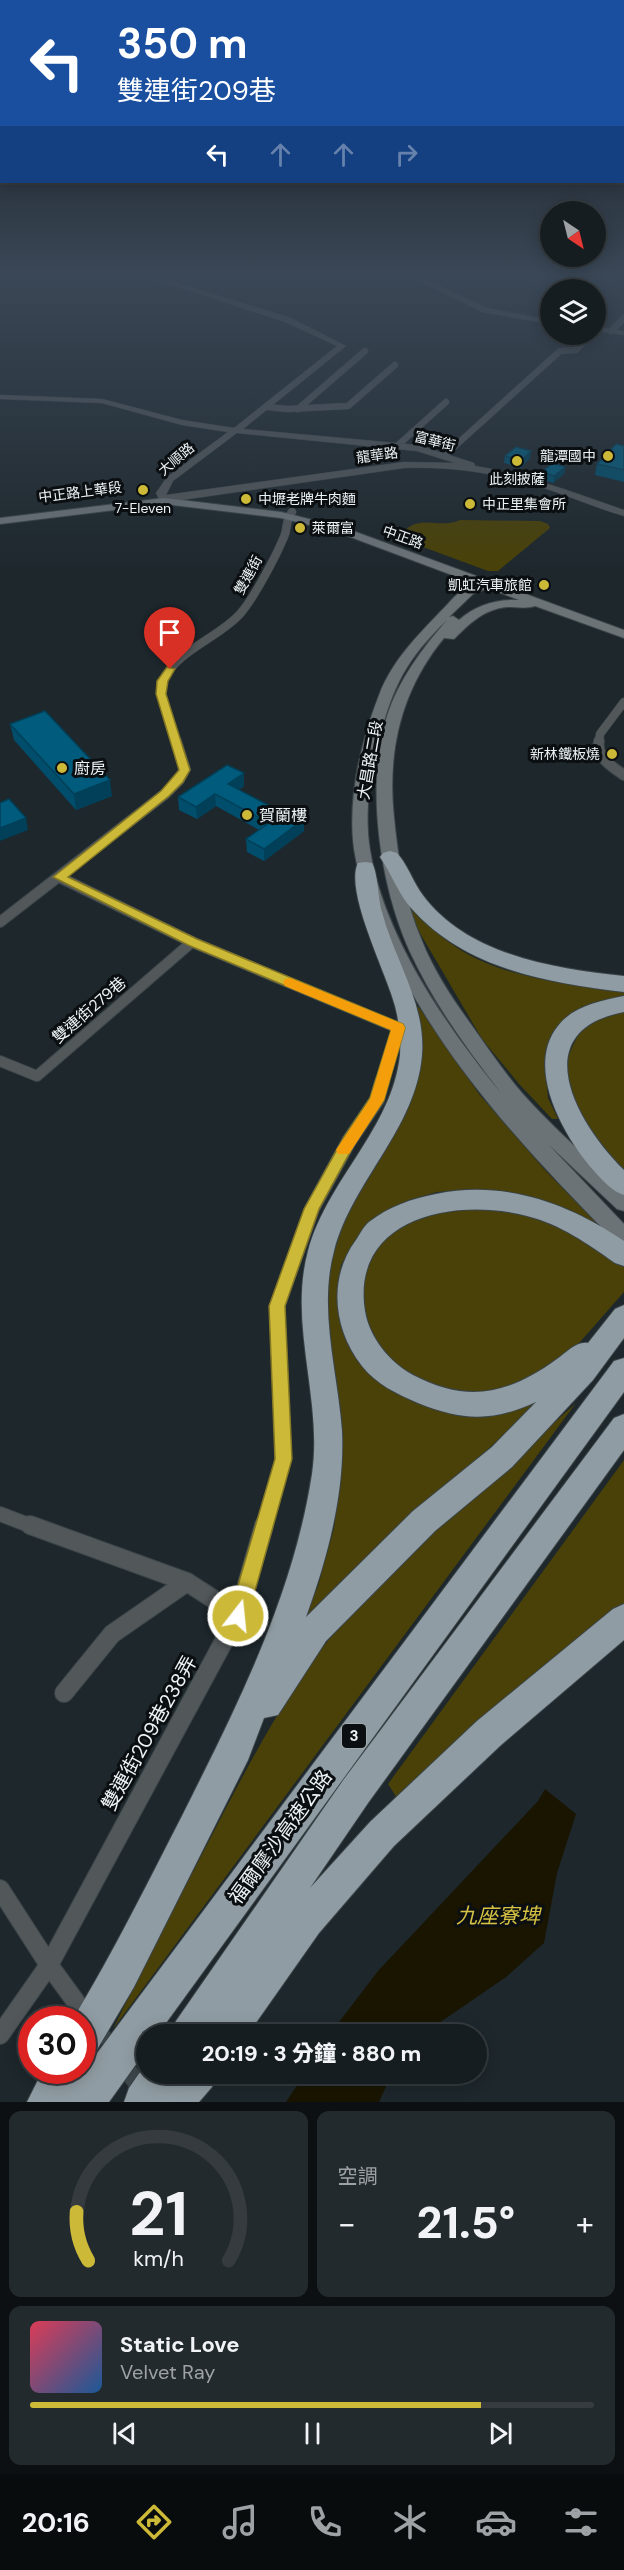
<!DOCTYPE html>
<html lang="zh-TW">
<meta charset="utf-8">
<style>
:root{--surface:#161d21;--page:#232a2e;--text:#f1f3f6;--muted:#9ea2a5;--line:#353b3f;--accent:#ccb938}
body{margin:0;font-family:"DM Sans","Noto Sans TC",sans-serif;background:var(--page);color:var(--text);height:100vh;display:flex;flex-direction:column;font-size:22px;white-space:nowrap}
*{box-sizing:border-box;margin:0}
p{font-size:20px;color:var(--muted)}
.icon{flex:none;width:33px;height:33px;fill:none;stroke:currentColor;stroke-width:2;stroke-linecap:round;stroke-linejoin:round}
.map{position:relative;height:2102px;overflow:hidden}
.drawer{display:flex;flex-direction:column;gap:9px;padding:9px;background:#0c1012;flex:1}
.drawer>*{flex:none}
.hud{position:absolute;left:0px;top:0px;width:624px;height:183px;box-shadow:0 3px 15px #0003,0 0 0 2px var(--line);background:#1a4fa0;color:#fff;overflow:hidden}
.needle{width:39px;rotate:145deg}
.tools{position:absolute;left:540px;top:201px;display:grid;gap:12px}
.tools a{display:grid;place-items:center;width:66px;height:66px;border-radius:50%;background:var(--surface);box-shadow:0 3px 15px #0003,0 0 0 2px var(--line);font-size:30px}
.speed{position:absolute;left:18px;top:2006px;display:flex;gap:12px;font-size:30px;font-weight:700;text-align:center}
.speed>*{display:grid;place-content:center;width:78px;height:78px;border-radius:50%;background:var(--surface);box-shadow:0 3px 15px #0003,0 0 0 2px var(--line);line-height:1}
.speed .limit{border:9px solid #d22;background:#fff;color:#111}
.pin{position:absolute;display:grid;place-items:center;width:51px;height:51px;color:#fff;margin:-62px -26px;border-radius:50% 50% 50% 0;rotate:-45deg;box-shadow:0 0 6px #0007}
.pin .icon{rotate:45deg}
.me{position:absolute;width:66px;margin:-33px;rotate:16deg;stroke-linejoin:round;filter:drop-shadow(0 0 4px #0008)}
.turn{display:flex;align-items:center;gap:21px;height:126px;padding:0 18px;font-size:27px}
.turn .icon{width:78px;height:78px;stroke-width:2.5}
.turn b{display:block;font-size:42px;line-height:51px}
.lanes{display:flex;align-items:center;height:57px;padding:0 18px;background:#0003;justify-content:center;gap:30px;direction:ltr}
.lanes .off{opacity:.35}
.big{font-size:45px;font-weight:800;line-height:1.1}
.drawer .widget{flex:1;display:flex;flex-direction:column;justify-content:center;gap:9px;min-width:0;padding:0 21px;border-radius:12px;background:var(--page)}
.drawer .dial{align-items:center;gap:0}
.dial svg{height:156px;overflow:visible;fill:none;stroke:var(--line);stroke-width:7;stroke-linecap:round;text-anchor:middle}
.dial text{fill:var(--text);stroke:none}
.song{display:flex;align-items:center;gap:18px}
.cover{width:72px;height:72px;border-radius:9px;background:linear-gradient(135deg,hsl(350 70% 55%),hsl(210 70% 35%))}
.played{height:6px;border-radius:3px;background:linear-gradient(90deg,var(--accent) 80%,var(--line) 80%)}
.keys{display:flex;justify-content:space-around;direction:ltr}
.heat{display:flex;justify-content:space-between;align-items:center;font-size:33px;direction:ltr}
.drawer .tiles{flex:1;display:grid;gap:9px;grid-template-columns:1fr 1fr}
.widget:last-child{grid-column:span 2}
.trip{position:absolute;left:136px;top:2024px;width:351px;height:60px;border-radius:30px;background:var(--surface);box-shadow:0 3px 15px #0003,0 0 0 2px var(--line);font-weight:800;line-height:60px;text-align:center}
.dock{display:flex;height:96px;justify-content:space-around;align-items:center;background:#090c0d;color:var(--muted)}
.dock .icon{width:42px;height:42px}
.dock .current{color:var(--accent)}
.dock b{font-size:27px;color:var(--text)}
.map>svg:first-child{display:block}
.green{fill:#494108}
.water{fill:#191500}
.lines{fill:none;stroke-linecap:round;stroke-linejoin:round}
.minor-tunnel{stroke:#3c464a;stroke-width:18;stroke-dasharray:18 9;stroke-linecap:butt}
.minor-far4-casing{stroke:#3a4448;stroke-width:7}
.minor-far3-casing{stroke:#3a4448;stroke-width:9}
.minor-far2-casing{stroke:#3a4448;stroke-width:12}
.minor-far1-casing{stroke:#3a4448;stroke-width:16}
.minor-casing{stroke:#3a4448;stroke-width:20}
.tertiary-casing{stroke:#3a4448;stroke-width:1}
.secondary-casing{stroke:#3a4448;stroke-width:2}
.motorway-casing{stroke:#3a4448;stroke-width:2}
.minor-far4{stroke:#52575a;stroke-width:6}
.minor-far3{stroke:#52575a;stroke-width:8}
.minor-far2{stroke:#52575a;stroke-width:10}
.minor-far1{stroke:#52575a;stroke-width:14}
.minor{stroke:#52575a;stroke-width:18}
.tertiary{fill:#52575a;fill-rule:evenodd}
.secondary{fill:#6b7377;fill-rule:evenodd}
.motorway{fill:#909ca3;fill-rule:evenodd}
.wall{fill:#014e6c}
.shaded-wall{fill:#014058}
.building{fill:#015b7d;stroke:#014058;stroke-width:1.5}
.route{fill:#ccb938;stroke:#857824;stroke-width:1.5}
.slow{fill:#f59e0b}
.poi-dot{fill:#ccb938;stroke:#0b0f11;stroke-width:2}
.labels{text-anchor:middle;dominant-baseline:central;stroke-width:6;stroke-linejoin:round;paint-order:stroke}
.far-street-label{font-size:14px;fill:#ecf3f7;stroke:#0b0f11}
.far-poi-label{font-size:14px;fill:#ecf3f7;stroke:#0b0f11;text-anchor:end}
.shield{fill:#0b0f11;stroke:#a8afb2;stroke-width:1.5}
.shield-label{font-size:15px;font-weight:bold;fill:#ecf3f7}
.street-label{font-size:16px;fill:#ecf3f7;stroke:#0b0f11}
.poi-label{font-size:16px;fill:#ecf3f7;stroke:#0b0f11;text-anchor:start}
.near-street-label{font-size:20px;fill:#ecf3f7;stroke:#0b0f11}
.near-water-label{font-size:21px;font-style:italic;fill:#d6c244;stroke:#0b0f11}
</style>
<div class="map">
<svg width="624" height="2102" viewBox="0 0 624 2102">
<rect width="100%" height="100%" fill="#1d272c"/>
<g class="green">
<path d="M 460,520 L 540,521 L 548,524 L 550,528 L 498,571 L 488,571 L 404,540 L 400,535 C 420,512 436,530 460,520 Z"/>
<path d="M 405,897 C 414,907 422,919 432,928 C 482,977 559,983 624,991 L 624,998 L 561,1025 L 548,1043 L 545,1065 L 548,1098 L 558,1119 L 552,1119 L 519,1084 L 482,1039 L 417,928 Z"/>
<polygon points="410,1004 419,1007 479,1094 544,1169 606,1233 540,1200 503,1192 475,1189 437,1192 409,1200 373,1221 355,1240 341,1265 338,1292 343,1329 383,1382 414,1402 444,1411 497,1414 537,1403 470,1466 292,1646 318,1586 334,1528 341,1472 341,1411 323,1319 328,1253 366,1177 388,1146 407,1108"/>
<polygon points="624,1011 624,1175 581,1123 564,1079 568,1056 580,1031 596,1020"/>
<path d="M 490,1207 C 537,1215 588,1233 624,1266 L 624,1292 L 574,1349 L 541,1376 L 502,1392 L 470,1396 L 406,1376 L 380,1352 L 364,1326 L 359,1300 L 372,1247 L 417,1216 Z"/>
<path d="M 576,1403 L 113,2029 C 144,1965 177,1902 210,1839 C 248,1765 288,1688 342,1623 C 411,1541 497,1476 576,1403 Z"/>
<polygon points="624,1460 624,1609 397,1798 388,1784"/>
</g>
<g class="water">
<polygon points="545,1789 576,1814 557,1873 544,1943 506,1977 423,2034 330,2034 378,1971 538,1801"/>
<polygon points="305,2073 392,2073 379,2102 286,2102"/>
</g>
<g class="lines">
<polyline class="minor-tunnel" points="95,2027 151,2102"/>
<g class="minor-far4-casing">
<g id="minor-far4">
<polyline points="611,331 624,318"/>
<polyline points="267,407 288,409 348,406 395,365"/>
<polyline points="298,409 365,351"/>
<polyline points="397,446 446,402"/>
<polyline points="445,455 560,351 576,350 592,334"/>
</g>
</g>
<g class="minor-far3-casing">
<g id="minor-far3">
<path d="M 176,742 C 172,728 156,693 163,680 C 178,650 218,638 240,614 C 254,598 275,558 284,537 C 288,528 285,521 292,512"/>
<polyline points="599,742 600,734 624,702"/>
</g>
</g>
<g class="minor-far2-casing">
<g id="minor-far2">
<path d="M 599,741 C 596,757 612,767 624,775"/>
<polyline points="59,877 192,942 398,1028 382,1083"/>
<polyline points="0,922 165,794 179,780 185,769 176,741"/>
<polyline points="0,1061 37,1076 192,942"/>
</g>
</g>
<g class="minor-far1-casing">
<g id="minor-far1">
<polyline points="0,1514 34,1527"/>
<polyline points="264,1527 283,1459 277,1307 312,1209 349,1141 377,1100 382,1082"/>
</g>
</g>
<g class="minor-casing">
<g id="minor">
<polyline points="30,1525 187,1582 238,1615 49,1965 76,2002"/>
<polyline points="238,1615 264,1525"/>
<polyline points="64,1693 112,1634 187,1582"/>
<polyline points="0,1889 49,1965 0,2035"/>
</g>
</g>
<g class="tertiary-casing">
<g id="tertiary">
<path d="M 147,277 L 159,277 L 291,318 L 346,346 L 243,429 L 418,445 L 474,463 L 475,466 C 526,474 575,493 624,510 L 624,516 C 596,508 569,496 541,487 C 495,473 451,466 404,468 L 161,503 L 156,493 L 167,477 L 228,432 L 182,425 L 102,403 L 0,399 L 0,395 L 102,399 L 182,420 L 234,428 L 337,346 L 285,322 ZM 237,433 L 417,451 L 455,463 L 404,462 L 166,495 L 173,481 Z"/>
<polygon points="412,277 422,277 487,308 550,320 550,324 482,312"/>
<polygon points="596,327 624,331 624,335 596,331"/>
</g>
</g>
<g class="secondary-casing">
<path id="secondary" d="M 164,498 L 281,512 L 345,528 L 624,630 L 624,638 L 535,606 C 527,609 516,607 507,607 C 484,609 469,624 454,639 L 444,638 C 401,690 387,752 394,817 C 398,859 405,902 422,941 C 434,971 452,998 470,1023 C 487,1047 503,1071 522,1093 C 553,1128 589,1159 624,1191 L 624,1211 L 617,1209 L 548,1144 L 511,1105 L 624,1224 L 624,1246 L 617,1243 C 529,1154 442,1062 388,947 C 374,917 359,883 354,849 C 347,797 362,738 381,690 C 395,658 417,636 441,611 C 451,601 460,588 476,584 L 337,532 L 281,518 L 164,504 L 0,524 L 0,518 ZM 488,588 L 519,600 C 496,599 476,605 459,620 L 453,616 L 449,617 L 473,594 ZM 447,620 C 422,649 399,679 387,716 C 365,785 380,886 410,952 C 433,1002 467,1049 501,1093 C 446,1026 384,937 370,850 C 364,814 370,775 379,741 C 392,687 407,658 447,620 Z"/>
</g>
<g class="motorway-casing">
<g id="motorway">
<path d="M 390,851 L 397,853 L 401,858 C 409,869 414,883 422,894 C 466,955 555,969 624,976 L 624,992 C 548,983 465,969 411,908 C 398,893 391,873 380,857 L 383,853 Z"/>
<path d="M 365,862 L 372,863 C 378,873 378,899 382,912 C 394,959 426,1003 422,1055 C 416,1129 352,1181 334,1251 C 318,1310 338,1373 342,1431 C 345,1494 327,1559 306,1617 L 413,1511 L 492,1447 L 536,1402 C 492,1422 463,1421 418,1403 C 397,1394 376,1384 362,1366 C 333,1329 328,1278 356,1240 C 360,1234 364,1226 369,1222 C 390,1206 411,1199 436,1194 C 504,1180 568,1203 624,1241 L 624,1266 L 615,1263 C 588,1244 560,1224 527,1216 C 456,1197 350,1217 365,1311 C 369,1337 390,1363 413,1375 C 468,1404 509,1394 557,1359 C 566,1353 576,1341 588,1343 L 615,1309 L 624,1305 L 624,1338 L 593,1380 L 512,1467 L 435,1531 L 326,1641 L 278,1715 L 264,1718 L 248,1760 L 134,1987 L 95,2053 L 82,2059 L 82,2019 L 73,2019 C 113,1953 147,1884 182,1816 C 237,1706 293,1597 312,1474 C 323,1400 288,1325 308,1251 C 327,1180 392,1129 400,1055 C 401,1039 399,1021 395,1006 C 387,974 344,891 358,863 Z"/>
<path d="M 624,996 L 624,1012 C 524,1031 577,1124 624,1170 L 624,1195 C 612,1191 604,1182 595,1172 C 565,1139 524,1068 558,1026 C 573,1006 600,1001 624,996 Z"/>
<polygon points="624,1358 624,1392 158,2034 147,2034 147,2049 109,2102 27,2102 43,2070 82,2070 82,2066 83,2072 614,1361"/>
<polygon points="624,1414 624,1450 368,1803 310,1888 370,1822 477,1721 613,1609 624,1604 624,1640 501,1745 394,1846 319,1933 248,2034 170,2034 176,2021 344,1779 614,1418"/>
<polygon points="147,2062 147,2073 217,2073 212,2087 199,2102 124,2102 129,2088"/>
</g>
</g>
<use href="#minor-far4" class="minor-far4"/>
<use href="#minor-far3" class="minor-far3"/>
<use href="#minor-far2" class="minor-far2"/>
<use href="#minor-far1" class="minor-far1"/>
<use href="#minor" class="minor"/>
<use href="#tertiary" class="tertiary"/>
<use href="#secondary" class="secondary"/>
<use href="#motorway" class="motorway"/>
</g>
<g class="wall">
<polygon points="624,446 624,482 595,475 597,464"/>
<polygon points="505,456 530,458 521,468 504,463"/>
<polygon points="565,467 564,474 553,483 541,479 542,472"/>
<polygon points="10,724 112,796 76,810 14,740"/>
<polygon points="244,786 239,790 304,831 264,861 247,852 246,839 259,830 216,806 197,819 179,810 178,797"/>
</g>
<g class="shaded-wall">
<polygon points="531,451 530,458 521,468 522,460"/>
<polygon points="565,467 564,474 553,483 554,476"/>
<polygon points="244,773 244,786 229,796 228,784"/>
<polygon points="110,780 112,796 76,810 74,794"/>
<polygon points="215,794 216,806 197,819 196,807"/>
<polygon points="26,818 28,830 0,841 0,828"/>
<polygon points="304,819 304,831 264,861 264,849"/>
</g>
<g class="building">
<polygon points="616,444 624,446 624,470 597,464"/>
<polygon points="516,447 531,451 522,460 505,456"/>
<polygon points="553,463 565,467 554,476 542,472"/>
<polygon points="45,711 110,780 74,794 10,724"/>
<polygon points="227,765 244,773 228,784 285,814 289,811 304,819 264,849 246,839 269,823 215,794 196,807 178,797"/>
<polygon points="9,799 26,818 0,828 0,803"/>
</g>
<linearGradient id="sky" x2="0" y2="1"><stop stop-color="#101518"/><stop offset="0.48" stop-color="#3a4756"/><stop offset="1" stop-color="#3a4756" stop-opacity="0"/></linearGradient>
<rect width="624" height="572" fill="url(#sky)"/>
<polygon class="route" points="167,667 175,669 168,681 166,694 190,770 183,782 169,796 68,877 197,939 403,1024 405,1028 384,1100 354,1145 319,1209 285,1306 292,1459 248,1616 245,1622 238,1625 232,1622 229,1616 275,1459 269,1306 304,1209 344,1137 370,1098 391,1030 188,945 53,877 161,791 179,770 156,694 157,681"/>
<polygon class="slow" points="290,978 403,1024 405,1028 384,1100 349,1154 338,1154 336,1150 370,1099 391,1030 285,986 283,982 285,979"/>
<g class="poi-dot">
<circle cx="608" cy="456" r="6"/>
<circle cx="517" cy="461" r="6"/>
<circle cx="143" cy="490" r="6"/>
<circle cx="246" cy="499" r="6"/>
<circle cx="470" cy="504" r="6"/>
<circle cx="300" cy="528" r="6"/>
<circle cx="544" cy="585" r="6"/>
<circle cx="612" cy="754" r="6"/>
<circle cx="62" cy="768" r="6"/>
<circle cx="247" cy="815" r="6"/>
</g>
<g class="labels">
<g class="far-street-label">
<text transform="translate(435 441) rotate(14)">富華街</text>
<text transform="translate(377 455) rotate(-8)">龍華路</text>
<text transform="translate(176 459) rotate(-40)">大順路</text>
<text transform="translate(80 492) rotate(-7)">中正路上華段</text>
<text transform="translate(403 537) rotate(20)">中正路</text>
<text transform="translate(248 575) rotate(-61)">雙連街</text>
</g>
<g class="far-poi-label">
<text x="596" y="456">龍潭國中</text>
<text x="517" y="479" text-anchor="middle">此刻披薩</text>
<text x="258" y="499" text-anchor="start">中壢老牌牛肉麵</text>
<text x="482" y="504" text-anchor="start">中正里集會所</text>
<text x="143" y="508" text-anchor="middle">7-Eleven</text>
<text x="312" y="528" text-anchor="start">萊爾富</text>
<text x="532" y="585">凱虹汽車旅館</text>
<text x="600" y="754">新林鐵板燒</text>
</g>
<rect class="shield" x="342" y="1724" width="24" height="24" rx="4.5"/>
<g class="shield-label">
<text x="354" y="1736">3</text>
</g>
<g class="street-label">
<text transform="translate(370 760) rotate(-80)">大昌路二段</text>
<text transform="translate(89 1010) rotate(-41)">雙連街279巷</text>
</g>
<g class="poi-label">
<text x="74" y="768">廚房</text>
<text x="259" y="815">賀蘭樓</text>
</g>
<g class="near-street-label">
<text transform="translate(149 1733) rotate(-61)">雙連街209巷238弄</text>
<text transform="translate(280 1837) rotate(-54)">福爾摩沙高速公路</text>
</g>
<g class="near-water-label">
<text x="498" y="1916">九座寮埤</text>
</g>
</g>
</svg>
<div class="tools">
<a><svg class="needle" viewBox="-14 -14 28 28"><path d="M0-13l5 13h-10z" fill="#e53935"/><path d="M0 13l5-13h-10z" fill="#9ea2a5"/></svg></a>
<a><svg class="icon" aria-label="layers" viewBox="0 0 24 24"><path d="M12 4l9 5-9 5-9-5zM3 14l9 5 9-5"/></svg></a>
</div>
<div class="speed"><div class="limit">30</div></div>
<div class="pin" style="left:170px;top:669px;background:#d93025"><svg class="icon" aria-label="arrive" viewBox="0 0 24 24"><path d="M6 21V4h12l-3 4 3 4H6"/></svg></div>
<svg class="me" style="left:238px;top:1616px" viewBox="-20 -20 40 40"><circle r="17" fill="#ccb938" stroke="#fff" stroke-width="3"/><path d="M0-11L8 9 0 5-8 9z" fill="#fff"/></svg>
<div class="trip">20:19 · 3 分鐘 · 880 m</div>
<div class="hud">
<div class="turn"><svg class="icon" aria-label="left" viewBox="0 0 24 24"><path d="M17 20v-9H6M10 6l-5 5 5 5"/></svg><div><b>350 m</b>雙連街209巷</div></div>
<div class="lanes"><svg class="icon" aria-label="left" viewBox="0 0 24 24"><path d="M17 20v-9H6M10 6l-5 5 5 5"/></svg><svg class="icon off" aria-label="ahead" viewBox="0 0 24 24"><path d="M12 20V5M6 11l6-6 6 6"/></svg><svg class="icon off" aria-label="ahead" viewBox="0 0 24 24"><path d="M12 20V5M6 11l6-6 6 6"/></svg><svg class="icon off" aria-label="right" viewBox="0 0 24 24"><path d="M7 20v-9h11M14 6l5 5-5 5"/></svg></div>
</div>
</div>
<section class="drawer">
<div class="tiles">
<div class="widget dial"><svg viewBox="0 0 100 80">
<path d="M14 69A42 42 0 1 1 86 69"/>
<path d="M14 69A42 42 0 0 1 8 44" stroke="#ccb938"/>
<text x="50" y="56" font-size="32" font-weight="700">21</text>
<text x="50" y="72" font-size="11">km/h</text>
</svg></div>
<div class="widget"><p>空調</p>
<div class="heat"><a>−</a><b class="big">21.5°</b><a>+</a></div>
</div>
<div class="widget">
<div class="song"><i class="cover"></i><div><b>Static Love</b><p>Velvet Ray</p></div></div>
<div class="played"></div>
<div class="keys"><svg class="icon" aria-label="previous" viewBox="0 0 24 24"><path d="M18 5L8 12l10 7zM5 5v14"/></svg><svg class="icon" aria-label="pause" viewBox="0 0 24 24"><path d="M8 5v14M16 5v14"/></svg><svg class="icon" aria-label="next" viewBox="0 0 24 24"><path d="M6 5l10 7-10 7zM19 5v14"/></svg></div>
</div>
</div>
</section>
<nav class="dock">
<b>20:16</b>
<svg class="icon current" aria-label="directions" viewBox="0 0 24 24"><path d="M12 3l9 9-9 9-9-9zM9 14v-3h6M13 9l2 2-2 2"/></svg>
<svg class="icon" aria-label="music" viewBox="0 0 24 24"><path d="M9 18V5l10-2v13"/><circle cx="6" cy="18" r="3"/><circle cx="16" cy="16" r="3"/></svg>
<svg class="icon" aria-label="phone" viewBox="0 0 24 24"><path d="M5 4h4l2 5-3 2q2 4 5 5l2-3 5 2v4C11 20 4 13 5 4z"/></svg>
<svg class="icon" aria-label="climate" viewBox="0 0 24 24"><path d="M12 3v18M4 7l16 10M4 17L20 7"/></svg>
<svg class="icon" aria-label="car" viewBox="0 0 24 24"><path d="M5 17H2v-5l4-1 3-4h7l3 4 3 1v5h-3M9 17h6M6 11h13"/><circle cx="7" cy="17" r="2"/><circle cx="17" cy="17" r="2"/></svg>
<svg class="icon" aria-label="filters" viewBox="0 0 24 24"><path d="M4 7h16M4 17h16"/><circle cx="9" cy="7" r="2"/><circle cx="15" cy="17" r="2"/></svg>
</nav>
